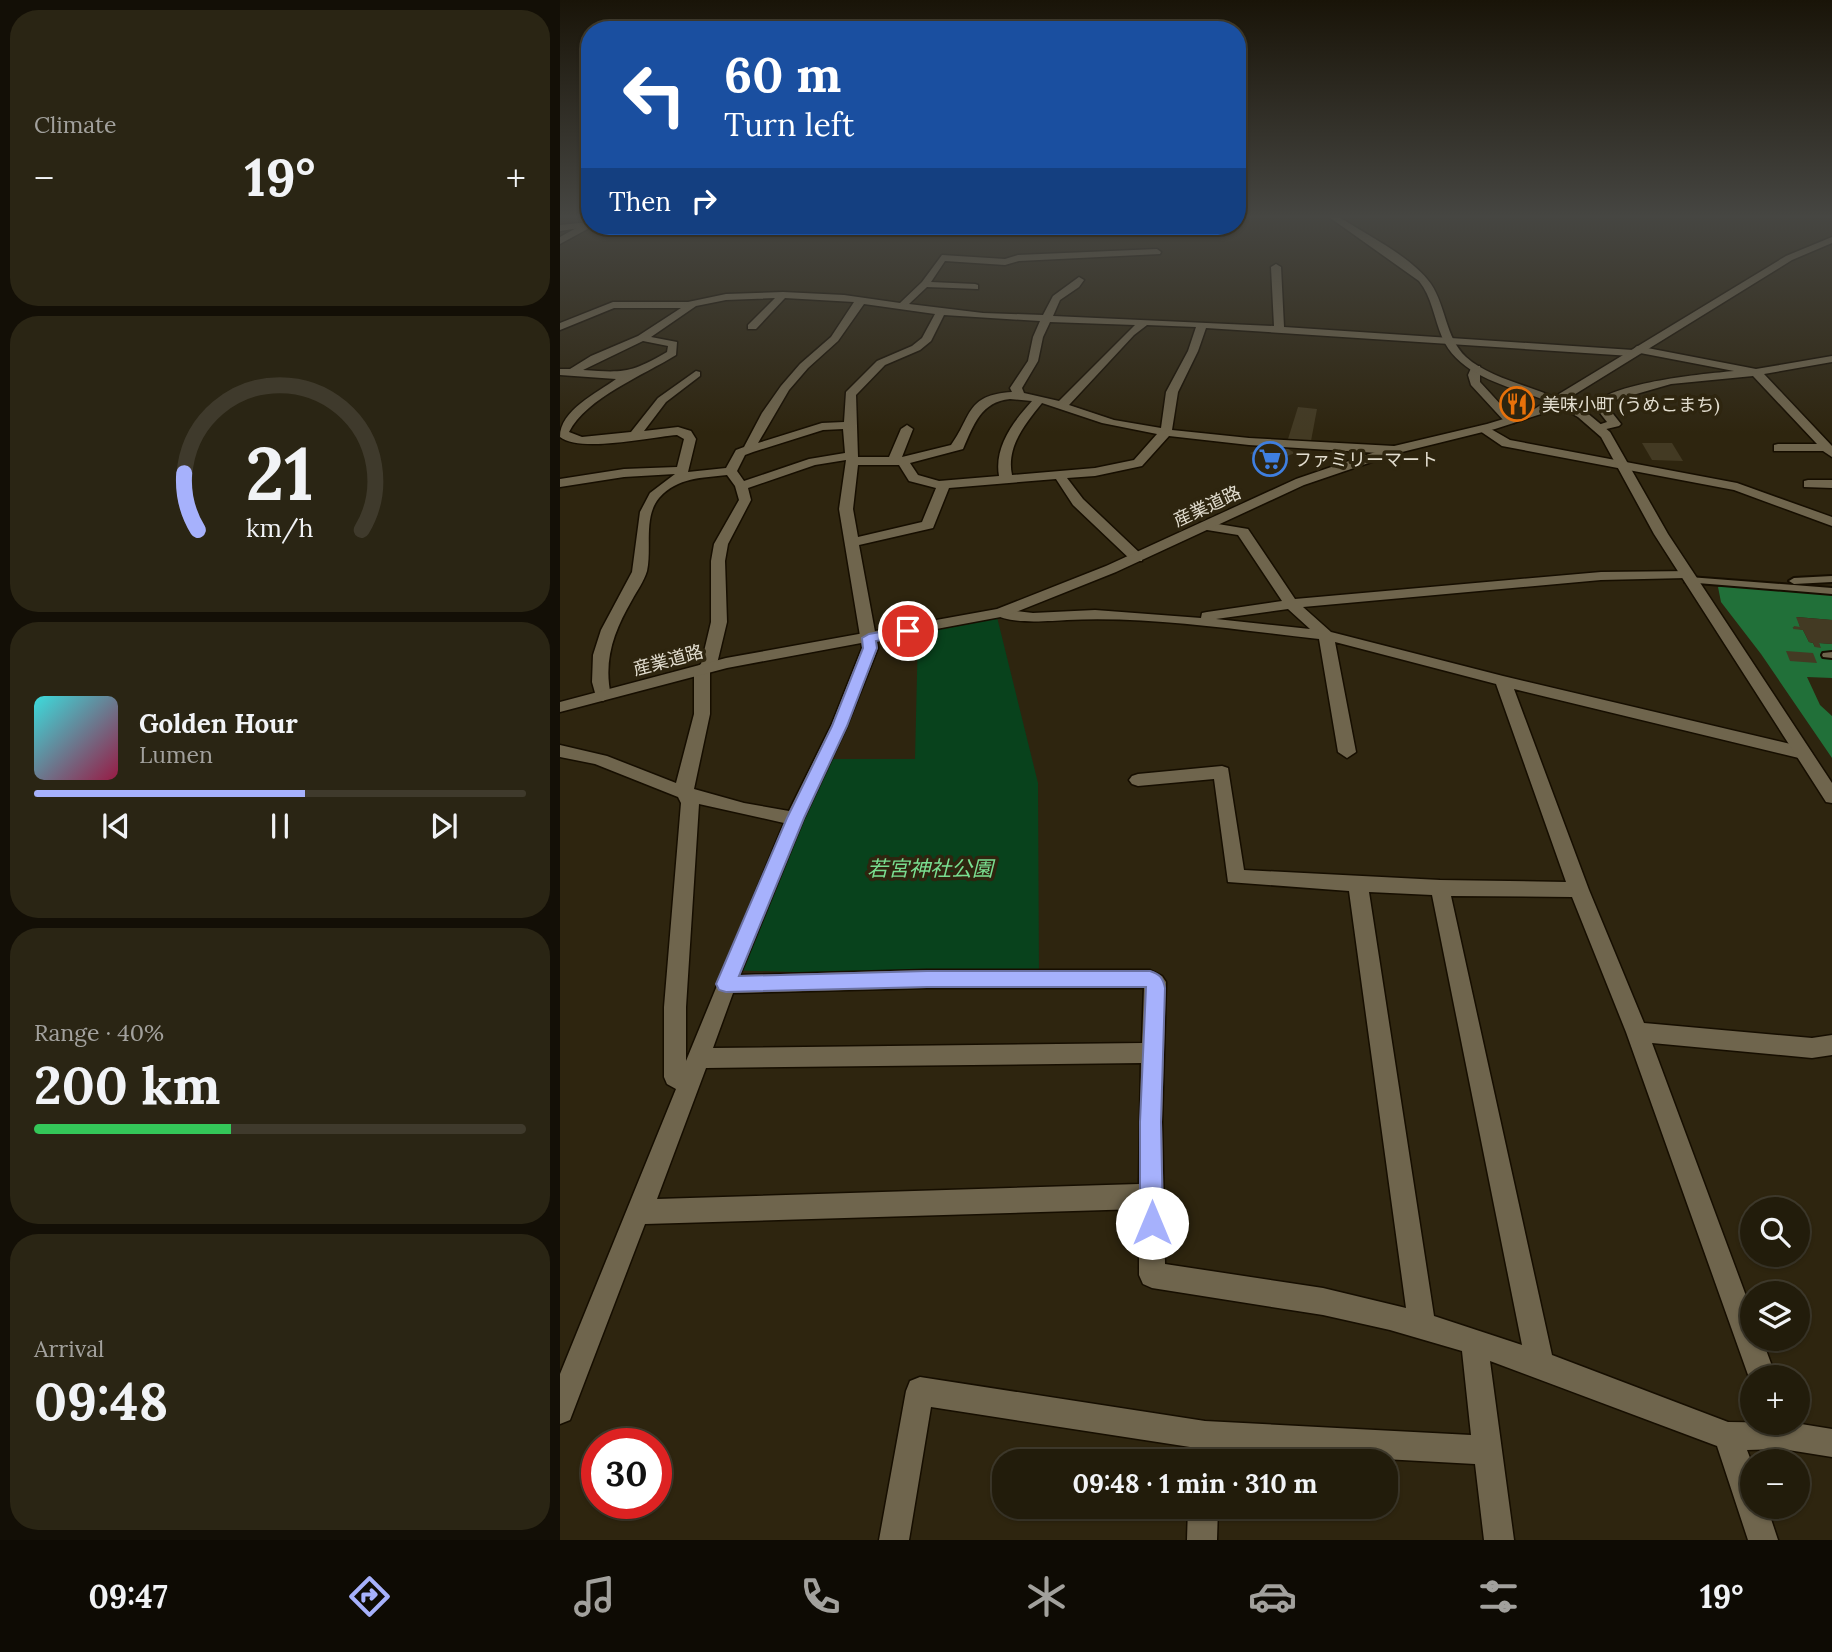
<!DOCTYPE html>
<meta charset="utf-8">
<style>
:root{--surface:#221c0b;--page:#2a2514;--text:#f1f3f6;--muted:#a2a19d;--line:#3f3a2c;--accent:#a6b1fc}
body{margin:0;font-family:Lora,"Noto Sans JP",serif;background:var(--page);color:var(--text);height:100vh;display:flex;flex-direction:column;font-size:26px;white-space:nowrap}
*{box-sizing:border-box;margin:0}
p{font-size:23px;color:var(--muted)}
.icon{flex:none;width:38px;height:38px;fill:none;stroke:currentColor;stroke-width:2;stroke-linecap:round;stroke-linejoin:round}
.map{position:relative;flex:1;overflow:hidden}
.panel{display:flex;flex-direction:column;gap:10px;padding:10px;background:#130f06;width:560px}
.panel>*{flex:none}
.banner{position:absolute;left:21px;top:21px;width:665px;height:214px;border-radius:28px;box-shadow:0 2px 5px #0004,0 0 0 2px var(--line);background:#1a4fa0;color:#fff;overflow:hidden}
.tools{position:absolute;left:1180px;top:1197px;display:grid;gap:14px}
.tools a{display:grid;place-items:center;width:70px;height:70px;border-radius:50%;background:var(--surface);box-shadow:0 2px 5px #0004,0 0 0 2px var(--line);font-size:35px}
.speed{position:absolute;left:21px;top:1428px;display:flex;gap:14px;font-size:35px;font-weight:700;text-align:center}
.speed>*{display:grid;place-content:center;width:91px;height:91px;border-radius:50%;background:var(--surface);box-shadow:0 2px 5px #0004,0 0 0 2px var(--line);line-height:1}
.speed .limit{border:10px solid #d22;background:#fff;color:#111}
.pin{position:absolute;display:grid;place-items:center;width:60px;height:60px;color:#fff;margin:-30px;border:4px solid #fff;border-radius:50%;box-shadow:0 2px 7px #0007}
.me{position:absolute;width:77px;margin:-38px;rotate:0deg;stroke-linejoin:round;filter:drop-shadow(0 0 5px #0008)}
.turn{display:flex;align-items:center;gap:24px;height:147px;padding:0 28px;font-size:32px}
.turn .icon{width:91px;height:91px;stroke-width:2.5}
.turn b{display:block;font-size:49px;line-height:60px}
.then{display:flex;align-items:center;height:66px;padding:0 28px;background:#0003;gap:14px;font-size:26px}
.big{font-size:52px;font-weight:700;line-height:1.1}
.panel .widget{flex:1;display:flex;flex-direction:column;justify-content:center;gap:10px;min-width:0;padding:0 24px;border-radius:28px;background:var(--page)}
.panel .dial{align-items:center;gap:0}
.dial svg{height:182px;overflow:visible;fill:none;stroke:var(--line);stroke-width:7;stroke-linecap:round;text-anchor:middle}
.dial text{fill:var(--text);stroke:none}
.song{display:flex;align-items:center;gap:21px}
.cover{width:84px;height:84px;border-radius:10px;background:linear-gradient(135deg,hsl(180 70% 55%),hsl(340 70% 35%))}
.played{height:7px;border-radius:4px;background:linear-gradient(90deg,var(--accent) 55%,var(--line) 55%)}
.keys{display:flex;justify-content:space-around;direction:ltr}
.heat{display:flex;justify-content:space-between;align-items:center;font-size:38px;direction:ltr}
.charge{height:10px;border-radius:5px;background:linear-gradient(90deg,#34c759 40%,var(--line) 0)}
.trip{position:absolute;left:432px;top:1449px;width:406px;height:70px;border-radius:28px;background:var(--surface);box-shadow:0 2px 5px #0004,0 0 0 2px var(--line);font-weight:700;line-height:70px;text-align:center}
.dock{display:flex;height:112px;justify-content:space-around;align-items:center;background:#0e0b04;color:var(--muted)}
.dock .icon{width:49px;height:49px}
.dock .active{color:var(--accent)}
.dock b{font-size:32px;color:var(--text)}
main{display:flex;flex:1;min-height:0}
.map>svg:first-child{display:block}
.green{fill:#08421c}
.forest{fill:#217039}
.building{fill:#433a23}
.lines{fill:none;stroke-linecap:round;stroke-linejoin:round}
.service-casing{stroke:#160e00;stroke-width:4}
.minor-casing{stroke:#160e00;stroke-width:3}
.tertiary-casing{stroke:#160e00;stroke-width:3}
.service{fill:#6f654d;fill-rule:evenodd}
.minor{fill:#6f654d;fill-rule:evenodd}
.tertiary{fill:#6f654d;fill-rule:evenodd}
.route{fill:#a6b1fc;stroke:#6c73a4;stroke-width:2}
.labels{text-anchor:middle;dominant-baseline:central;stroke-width:7;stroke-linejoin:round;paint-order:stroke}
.far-poi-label{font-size:18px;fill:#e2ddcf;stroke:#2e250f;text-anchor:start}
.far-street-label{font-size:18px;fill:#e2ddcf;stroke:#2e250f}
.park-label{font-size:21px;font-style:italic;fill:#79de90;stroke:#2e250f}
</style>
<main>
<section class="panel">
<div class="widget"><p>Climate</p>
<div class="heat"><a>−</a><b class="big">19°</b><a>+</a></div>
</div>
<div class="widget dial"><svg viewBox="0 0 100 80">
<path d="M14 69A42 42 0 1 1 86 69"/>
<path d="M14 69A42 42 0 0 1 8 44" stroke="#a6b1fc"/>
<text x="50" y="56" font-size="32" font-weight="700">21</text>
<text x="50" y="72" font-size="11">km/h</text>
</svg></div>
<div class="widget">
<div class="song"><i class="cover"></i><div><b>Golden Hour</b><p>Lumen</p></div></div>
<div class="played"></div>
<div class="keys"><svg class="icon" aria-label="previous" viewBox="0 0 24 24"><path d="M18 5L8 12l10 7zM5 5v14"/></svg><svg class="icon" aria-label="pause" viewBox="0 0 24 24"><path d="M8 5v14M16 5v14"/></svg><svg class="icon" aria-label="next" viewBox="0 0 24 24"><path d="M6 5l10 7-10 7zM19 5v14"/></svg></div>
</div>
<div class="widget"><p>Range · 40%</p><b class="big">200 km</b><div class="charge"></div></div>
<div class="widget"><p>Arrival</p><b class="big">09:48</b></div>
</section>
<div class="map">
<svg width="1272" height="1540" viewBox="0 0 1272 1540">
<rect width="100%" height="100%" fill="#2e250f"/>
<polygon class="green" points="437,617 478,783 479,980 167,970 266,759 355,759 358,633"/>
<polygon class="forest" points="1168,585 1272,594 1272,620 1237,617 1240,627 1232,627 1243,630 1249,642 1253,643 1255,647 1260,647 1259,643 1272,644 1272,678 1247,677 1260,705 1272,716 1272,758 1201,654 1161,602 1158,587"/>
<g class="building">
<polygon points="738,407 757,409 751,441 728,439"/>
<polygon points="716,442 735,453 707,464 690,453"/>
<polygon points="1082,443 1112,443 1123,461 1092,460"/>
<polygon points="1236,617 1272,620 1272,644 1259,643 1261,648 1255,647 1253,643 1249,642 1243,630 1233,629 1234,626 1240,627"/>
<polygon points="1226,651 1253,653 1257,663 1230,661"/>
</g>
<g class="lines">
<g class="service-casing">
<g id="service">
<polygon points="1272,576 1272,582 1234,584 1229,581 1234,578"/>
<polygon points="1129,577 1272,588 1272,594 1125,582 1125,578"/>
<polygon points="1272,652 1272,658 1263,657 1262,655 1263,653"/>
</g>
</g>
<g class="minor-casing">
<g id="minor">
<polygon points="27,222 33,226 0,244 0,237"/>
<path d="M 597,249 L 601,252 L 600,254 L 459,261 L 445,265 L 385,261 L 371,282 L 415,284 L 418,285 L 418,289 L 367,287 L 349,304 L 423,313 L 483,315 L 493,296 L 519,277 L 524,280 L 519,287 L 500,300 L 493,316 L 714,326 L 711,267 L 716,264 L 721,267 L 724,327 L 1073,350 L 1077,346 L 1196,369 L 1272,356 L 1272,362 L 1204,374 L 1272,446 L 1272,457 L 1263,451 L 1214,451 L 1214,445 L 1218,444 L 1257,444 L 1193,376 L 1111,384 L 1052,401 L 1046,405 L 1061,424 L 1059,426 L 1038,431 L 1032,427 L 1047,422 L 1033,404 C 1057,382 1141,374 1174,371 L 1075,352 L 1071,356 L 646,328 L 638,351 L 618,392 L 612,430 L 689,438 L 834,446 L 840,450 L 834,454 L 689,445 L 609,436 L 582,466 L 535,476 L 507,478 L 523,499 L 582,555 L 582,561 L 572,561 L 513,505 L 496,479 L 389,488 L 373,528 L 299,545 L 318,648 L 287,726 L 244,818 L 180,975 L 367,970 L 590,970 L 602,976 L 606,982 L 602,1122 L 605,1264 L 763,1288 L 846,1308 L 789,891 L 668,882 L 654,779 L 578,786 L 572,784 L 569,780 L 572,776 L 578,774 L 662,766 L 668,768 L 684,870 L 880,880 L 1006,882 L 936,684 L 775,642 L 796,752 L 787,758 L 778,752 L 759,639 C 676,630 591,616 507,620 C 489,621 446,625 434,613 L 441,609 L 473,613 L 535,610 L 641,618 L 642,613 L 647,612 L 722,601 L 678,535 L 641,529 L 639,526 L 646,522 L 688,529 L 735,599 L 1041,572 L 1131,571 L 1133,574 L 1126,578 L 1041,580 L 743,607 L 771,632 L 943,676 L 1243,747 L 1252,753 L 1243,759 L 954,689 L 1029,890 L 1084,1023 L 1252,1038 L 1272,1035 L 1272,1055 L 1252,1058 L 1092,1043 L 1192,1312 L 1192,1339 L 1202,1339 L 1216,1377 L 1192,1377 L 1192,1386 L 1066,1032 L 1012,897 L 891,896 L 992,1355 L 1168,1422 L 1235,1423 L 1272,1429 L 1272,1457 L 1222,1449 L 1187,1450 L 1192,1463 L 1192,1507 L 1207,1507 L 1218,1540 L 1188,1540 L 1157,1446 L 930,1361 L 954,1540 L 924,1540 L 915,1464 L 659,1450 L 658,1461 L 630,1461 L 630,1447 L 371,1407 L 349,1540 L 319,1540 L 346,1391 L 350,1381 L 360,1377 L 645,1421 L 911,1435 L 902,1351 L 830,1330 L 763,1315 L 592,1288 L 583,1284 L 579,1275 L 579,1209 L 85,1224 L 10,1420 L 0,1424 L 0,1374 L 116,1089 L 107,1084 L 104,1077 L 104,1007 L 121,803 L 118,797 L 35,764 L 0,757 L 0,745 L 47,756 L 116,783 L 134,714 L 134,669 L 141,664 L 151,622 L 151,561 L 154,544 L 179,500 L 175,486 L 167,475 C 142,478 118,477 99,498 C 83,517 92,549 87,571 C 84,581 77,591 72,600 C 54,631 43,660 51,696 L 43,701 L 37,700 L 32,682 L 33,655 L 41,630 L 72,572 L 80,512 L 90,493 L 115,474 L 64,477 L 0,487 L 0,479 L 64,469 L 117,467 L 124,439 L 117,435 C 91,437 20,453 0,437 C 0,410 37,393 56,379 L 0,375 L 0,369 L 10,369 L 31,356 L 78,336 L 121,308 L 54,308 L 0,330 L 0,323 L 53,302 L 128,302 L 166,294 L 223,292 L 284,295 L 340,303 L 362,282 L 382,255 L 445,259 L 458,255 ZM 215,298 L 188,325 L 188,329 L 196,329 L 225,298 L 294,302 L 271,337 L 240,364 L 221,386 L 202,413 L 184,447 L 176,450 L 166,468 L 128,472 L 136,439 L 131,431 L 118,427 L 84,431 L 106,402 L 140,376 L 140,372 L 136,371 L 98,398 L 71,432 L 22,437 L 9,432 C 26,398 84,375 116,355 L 117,342 L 91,337 L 136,306 L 166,300 ZM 304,304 L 375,314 L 362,338 L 352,346 L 317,361 L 286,392 L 284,422 L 262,423 L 198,443 L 229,390 L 248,368 L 278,341 ZM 384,315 L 480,321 L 473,337 L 468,361 L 450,388 L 452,392 C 405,395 412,417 391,445 L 342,457 L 353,429 L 347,425 L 341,429 L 329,457 L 298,457 L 296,395 L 325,365 L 360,350 L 371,341 ZM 490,322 L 575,325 L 499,401 L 464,393 L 462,388 L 478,361 L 483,337 ZM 587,325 L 636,327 L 628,351 L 606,392 L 601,428 L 554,420 L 509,405 L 574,335 ZM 83,341 L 108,346 L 107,352 C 71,373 64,373 23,370 ZM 450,399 L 472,401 C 453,422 434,447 439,476 L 379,481 L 358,475 L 350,463 L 403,449 C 414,424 421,402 450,399 ZM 482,403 L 542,423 L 597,434 L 574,460 L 535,468 L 452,475 C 446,447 465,424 482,403 ZM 283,429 L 285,453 L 249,459 L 184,481 L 177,471 L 185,455 L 193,452 L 263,430 ZM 286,460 L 279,509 L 302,648 L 271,726 L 229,811 L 184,803 L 134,789 L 150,714 L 150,672 L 156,668 L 167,622 L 165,561 L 168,544 L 191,500 L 188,488 L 255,465 ZM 298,465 L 339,465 L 349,481 L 376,488 L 362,522 L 298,537 L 293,509 ZM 728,609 L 750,629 L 656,619 ZM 139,804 L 224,823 L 126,1061 L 126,1007 ZM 809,892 L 872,895 L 962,1345 L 874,1316 ZM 367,988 L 584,988 L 582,1043 L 153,1048 L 173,993 ZM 581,1063 L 579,1184 L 97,1199 L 146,1068 Z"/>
<polygon points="912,366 920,366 920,382 954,419 954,423 946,423 911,385 908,375"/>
<polygon points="924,425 950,440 1177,483 1272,517 1272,526 1174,490 942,446 920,431 920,427"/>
<polygon points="1248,480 1272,480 1272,488 1244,487 1244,481"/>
<polygon points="628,1507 658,1507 657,1540 627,1540"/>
</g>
</g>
<g class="tertiary-casing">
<g id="tertiary">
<path d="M 769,217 L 779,217 C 807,235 852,257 871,284 C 886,306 885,337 906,357 C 928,377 967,385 994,397 L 1226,256 L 1272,237 L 1272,243 L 1232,260 L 1004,401 L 1026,412 L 1050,432 L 1108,534 L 1272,783 L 1272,803 L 1266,802 L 1094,534 L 1041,437 L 1018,417 L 996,405 L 981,414 L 935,429 L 838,453 L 744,485 L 556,572 L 446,616 L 167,668 L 0,712 L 0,702 L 166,658 L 437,609 L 546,566 L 736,479 L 830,447 L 927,424 L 973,410 L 987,401 C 949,386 899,377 882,337 C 874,318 872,297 859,281 Z"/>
<polygon points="30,222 30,226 33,226 0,231 0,225"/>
</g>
</g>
<use href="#service" class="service"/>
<use href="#minor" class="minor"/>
<use href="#tertiary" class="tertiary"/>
</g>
<linearGradient id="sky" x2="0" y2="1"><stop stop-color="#191408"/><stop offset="0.5" stop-color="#464642"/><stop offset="1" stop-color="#464642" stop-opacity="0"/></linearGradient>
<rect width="1272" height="433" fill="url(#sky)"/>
<path class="route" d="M 348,627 L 353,628 L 353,634 L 316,641 L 317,648 L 287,726 L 244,818 L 179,976 L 367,971 L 590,971 C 600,974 603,978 605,988 L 601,1122 L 603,1223 L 600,1231 L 592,1234 L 584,1231 L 580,1223 L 580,1122 L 586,987 L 367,987 L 166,992 L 159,990 L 156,984 L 227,818 L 272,726 L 303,648 L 302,638 L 309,634 Z"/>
<defs>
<g id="restaurant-ring" transform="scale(1.75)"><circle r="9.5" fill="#2e250f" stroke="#e8710a" stroke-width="1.5"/><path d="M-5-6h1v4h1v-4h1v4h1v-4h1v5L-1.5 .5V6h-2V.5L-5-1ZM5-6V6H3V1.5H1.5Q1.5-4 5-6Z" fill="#e8710a"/></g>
<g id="supermarket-ring" transform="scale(1.75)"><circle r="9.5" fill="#2e250f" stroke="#3f7fe0" stroke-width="1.5"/><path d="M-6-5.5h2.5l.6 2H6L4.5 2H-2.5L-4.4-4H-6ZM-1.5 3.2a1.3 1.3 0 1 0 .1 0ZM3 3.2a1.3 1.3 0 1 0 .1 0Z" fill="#3f7fe0"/></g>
</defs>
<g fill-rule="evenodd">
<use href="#restaurant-ring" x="957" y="404"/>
<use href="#supermarket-ring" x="710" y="459"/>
</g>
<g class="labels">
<g class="far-poi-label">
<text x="982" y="404">美味小町 (うめこまち)</text>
<text x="734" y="459">ファミリーマート</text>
</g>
<g class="far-street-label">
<text transform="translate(647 506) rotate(-25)">産業道路</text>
<text transform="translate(108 660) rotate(-15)">産業道路</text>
</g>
<g class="park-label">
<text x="370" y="868">若宮神社公園</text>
</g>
</g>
</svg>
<div class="tools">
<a><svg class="icon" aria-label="search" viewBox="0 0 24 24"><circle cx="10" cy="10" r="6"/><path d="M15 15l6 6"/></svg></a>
<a><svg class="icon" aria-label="layers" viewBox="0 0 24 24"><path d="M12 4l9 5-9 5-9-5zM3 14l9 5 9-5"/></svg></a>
<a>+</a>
<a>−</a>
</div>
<div class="speed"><div class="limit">30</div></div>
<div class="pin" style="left:348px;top:631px;background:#d93025"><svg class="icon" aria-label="arrive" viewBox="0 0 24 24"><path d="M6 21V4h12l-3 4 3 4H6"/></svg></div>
<svg class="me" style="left:592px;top:1223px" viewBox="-20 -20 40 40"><circle r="19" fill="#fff"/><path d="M0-13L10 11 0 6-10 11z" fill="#a6b1fc"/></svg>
<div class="trip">09:48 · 1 min · 310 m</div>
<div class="banner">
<div class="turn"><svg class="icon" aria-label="left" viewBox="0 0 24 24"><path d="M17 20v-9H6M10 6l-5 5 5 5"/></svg><div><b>60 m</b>Turn left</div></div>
<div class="then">Then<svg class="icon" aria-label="right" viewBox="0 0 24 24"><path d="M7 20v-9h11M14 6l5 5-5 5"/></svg></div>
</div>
</div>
</main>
<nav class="dock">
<b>09:47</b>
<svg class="icon active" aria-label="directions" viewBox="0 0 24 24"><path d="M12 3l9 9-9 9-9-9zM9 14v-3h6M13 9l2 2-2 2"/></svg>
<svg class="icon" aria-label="music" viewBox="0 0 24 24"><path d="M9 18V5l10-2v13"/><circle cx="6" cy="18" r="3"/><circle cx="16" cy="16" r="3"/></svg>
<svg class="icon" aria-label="phone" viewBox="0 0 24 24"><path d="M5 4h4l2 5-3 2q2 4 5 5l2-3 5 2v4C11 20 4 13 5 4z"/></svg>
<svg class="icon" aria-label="climate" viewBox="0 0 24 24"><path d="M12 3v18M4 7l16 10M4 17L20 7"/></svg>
<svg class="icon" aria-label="car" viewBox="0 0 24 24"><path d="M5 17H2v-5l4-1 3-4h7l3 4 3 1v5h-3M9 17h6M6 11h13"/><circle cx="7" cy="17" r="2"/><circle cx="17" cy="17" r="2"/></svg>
<svg class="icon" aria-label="filters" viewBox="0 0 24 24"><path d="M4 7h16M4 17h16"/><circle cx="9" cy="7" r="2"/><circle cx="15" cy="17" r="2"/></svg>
<b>19°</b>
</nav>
